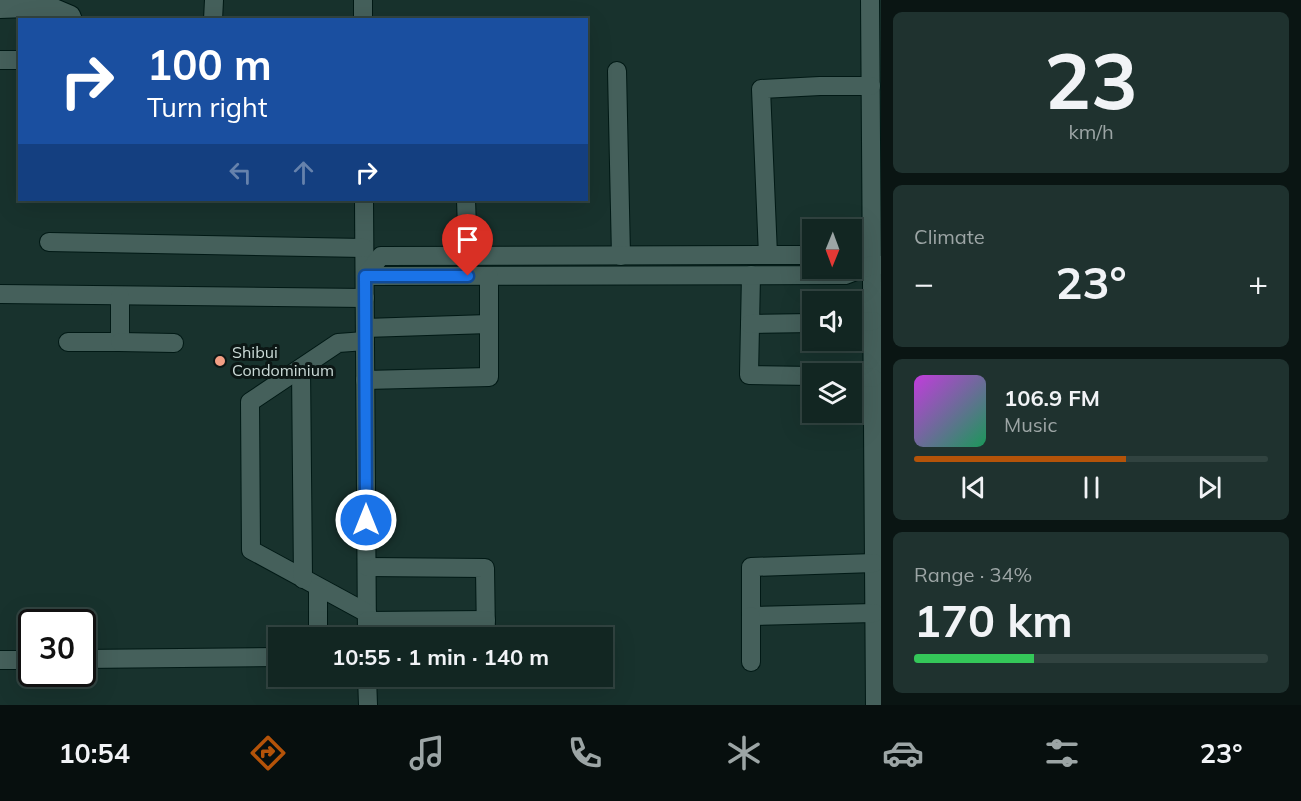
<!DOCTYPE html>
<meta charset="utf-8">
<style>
:root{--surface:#122622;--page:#1f322f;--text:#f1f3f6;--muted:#9ca5a5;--line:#314340;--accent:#b45309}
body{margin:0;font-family:Mulish,sans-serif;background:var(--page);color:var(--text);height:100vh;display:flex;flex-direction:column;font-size:22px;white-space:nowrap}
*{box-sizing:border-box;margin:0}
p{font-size:20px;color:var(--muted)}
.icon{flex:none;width:33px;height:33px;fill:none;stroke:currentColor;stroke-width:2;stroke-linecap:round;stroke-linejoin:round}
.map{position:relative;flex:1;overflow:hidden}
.side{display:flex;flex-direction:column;gap:12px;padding:12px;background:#0a1513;width:420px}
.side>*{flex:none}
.hud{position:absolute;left:18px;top:18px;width:570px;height:183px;border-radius:0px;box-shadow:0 6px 24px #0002,0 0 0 2px var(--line);background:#1a4fa0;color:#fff;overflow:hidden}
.needle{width:39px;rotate:181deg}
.fabs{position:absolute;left:802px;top:219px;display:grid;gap:12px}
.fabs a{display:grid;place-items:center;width:60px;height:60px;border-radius:0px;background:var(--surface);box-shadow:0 6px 24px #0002,0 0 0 2px var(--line);font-size:30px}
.speed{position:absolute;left:18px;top:609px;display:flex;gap:12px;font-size:30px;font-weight:700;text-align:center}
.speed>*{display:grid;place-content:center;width:78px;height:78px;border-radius:50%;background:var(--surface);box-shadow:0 6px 24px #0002,0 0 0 2px var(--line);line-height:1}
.speed .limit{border:3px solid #111;border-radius:9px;background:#fff;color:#111}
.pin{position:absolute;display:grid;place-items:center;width:51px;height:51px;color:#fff;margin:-62px -26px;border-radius:50% 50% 50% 0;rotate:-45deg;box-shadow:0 0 6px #0007}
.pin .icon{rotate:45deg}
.me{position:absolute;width:66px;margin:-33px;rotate:0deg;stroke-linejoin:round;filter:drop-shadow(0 0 4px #0008)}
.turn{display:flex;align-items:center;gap:21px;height:126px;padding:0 30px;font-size:27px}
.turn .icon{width:78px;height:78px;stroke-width:2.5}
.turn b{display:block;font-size:42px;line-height:51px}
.lanes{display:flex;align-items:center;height:57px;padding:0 30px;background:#0003;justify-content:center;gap:30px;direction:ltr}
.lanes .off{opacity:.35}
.big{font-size:45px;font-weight:700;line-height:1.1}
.side .card{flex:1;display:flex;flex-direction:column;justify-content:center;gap:9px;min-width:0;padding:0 21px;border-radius:9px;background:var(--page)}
.side .dial{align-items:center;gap:0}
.dial b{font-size:78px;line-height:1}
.song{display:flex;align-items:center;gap:18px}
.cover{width:72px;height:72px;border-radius:9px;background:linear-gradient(135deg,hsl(290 70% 55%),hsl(150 70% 35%))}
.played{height:6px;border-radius:3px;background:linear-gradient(90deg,var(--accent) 60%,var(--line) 60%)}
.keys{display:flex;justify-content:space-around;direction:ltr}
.heat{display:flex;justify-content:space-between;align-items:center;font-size:33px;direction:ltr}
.charge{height:9px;border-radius:4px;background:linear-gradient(90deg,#34c759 34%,var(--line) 0)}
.trip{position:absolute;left:268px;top:627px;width:345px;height:60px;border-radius:0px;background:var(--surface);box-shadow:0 6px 24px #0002,0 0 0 2px var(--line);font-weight:700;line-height:60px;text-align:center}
.dock{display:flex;height:96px;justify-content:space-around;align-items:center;background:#070f0e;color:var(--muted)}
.dock .icon{width:42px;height:42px}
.dock .active{color:var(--accent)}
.dock b{font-size:27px;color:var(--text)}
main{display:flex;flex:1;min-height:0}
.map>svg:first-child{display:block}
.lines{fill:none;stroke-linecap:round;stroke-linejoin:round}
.minor-casing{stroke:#011915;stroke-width:20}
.minor{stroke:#45605b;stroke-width:18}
.route-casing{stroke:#114b97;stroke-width:15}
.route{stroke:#1a73e8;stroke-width:10}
.poi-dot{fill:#f39f84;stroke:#0c1715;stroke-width:2}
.labels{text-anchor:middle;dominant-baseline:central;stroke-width:6;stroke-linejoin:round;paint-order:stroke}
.poi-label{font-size:16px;fill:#cbdad7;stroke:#0c1715;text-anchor:start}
</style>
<main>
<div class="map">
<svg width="881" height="705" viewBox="0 0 881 705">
<rect width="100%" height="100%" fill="#18322d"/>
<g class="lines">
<g class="minor-casing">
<g id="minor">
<polyline points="363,0 363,20"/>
<polyline points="870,0 875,705"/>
<polyline points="0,9 52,7 71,15 73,20"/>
<polyline points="213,20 214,0"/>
<polyline points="0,60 20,60"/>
<polyline points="617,71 621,256"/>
<polyline points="364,200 367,638"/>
<polyline points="466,200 468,256"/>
<polyline points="49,242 364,248"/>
<polyline points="768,255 761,89 820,86 871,86"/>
<polyline points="751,275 749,375 813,376"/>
<polyline points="365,276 845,275 872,265 881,265"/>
<polyline points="365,276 381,256 813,255"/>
<polyline points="0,294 365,298"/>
<polyline points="852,322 873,321"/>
<polyline points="750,324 813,323"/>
<polyline points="365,328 489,324"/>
<polyline points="365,341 338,343 250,402 251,550 367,613"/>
<polyline points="68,342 120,342 120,296"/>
<polyline points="120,342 174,343"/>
<polyline points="301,368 303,579"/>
<polyline points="852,377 873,378"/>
<polyline points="365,380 489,377 489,276"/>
<polyline points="874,563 751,567 751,616 874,613"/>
<polyline points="367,567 485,568 486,638"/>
<polyline points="318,587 318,638"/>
<polyline points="751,616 751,662"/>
<polyline points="367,621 486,620"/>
<polyline points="82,659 279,657"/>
<polyline points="0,660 32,660"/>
<polyline points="367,676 368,705"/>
</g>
</g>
<use href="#minor" class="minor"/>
</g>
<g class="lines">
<g class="route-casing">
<polyline id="route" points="366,520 365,276 468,276"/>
</g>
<use href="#route" class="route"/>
</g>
<circle class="poi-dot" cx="220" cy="361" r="6"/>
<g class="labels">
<g class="poi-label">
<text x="232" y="352">Shibui<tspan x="232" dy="18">Condominium</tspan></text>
</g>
</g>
</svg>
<div class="fabs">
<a><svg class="needle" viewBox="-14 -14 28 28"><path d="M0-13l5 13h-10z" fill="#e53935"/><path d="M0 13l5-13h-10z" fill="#9ca5a5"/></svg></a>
<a><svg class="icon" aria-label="sound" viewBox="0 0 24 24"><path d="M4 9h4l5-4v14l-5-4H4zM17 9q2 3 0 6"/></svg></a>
<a><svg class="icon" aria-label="layers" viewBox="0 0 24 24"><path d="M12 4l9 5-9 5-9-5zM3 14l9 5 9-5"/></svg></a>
</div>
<div class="speed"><div class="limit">30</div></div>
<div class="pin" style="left:468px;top:276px;background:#d93025"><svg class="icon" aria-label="arrive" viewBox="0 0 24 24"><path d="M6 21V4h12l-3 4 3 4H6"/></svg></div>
<svg class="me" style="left:366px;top:520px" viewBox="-20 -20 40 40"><circle r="17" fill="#1a73e8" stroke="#fff" stroke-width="3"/><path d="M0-11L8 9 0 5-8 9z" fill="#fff"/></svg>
<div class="trip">10:55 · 1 min · 140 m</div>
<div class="hud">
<div class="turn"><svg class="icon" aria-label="right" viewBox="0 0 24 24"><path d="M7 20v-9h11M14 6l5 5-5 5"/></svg><div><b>100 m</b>Turn right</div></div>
<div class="lanes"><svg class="icon off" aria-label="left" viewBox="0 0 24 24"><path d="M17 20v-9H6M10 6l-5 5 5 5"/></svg><svg class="icon off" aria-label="ahead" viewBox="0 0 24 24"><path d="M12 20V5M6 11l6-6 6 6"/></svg><svg class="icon" aria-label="right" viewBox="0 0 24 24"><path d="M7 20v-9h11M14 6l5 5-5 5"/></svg></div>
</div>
</div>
<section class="side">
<div class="card dial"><b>23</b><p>km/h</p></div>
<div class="card"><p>Climate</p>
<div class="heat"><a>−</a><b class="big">23°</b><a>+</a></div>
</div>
<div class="card">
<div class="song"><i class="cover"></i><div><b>106.9 FM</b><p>Music</p></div></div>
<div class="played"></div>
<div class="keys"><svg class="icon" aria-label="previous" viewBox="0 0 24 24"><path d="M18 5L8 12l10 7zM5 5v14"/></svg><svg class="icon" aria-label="pause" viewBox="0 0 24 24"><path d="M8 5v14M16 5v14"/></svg><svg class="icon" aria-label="next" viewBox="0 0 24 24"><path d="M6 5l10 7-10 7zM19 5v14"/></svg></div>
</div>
<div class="card"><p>Range · 34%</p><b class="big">170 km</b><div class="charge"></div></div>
</section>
</main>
<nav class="dock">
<b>10:54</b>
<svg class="icon active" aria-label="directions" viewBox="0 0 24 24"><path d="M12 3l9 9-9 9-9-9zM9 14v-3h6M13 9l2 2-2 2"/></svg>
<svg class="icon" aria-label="music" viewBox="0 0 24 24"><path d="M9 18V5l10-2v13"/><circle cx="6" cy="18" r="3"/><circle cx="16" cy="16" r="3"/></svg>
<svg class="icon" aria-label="phone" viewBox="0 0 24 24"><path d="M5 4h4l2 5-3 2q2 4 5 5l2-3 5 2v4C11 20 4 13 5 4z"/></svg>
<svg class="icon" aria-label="climate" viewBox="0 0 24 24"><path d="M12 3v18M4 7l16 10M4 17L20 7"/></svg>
<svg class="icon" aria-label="car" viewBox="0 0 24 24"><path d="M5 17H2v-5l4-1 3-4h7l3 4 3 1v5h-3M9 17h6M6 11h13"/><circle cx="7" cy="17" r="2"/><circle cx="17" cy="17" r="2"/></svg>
<svg class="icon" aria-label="filters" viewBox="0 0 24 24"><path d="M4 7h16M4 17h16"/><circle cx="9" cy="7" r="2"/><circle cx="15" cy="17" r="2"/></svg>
<b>23°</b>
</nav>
